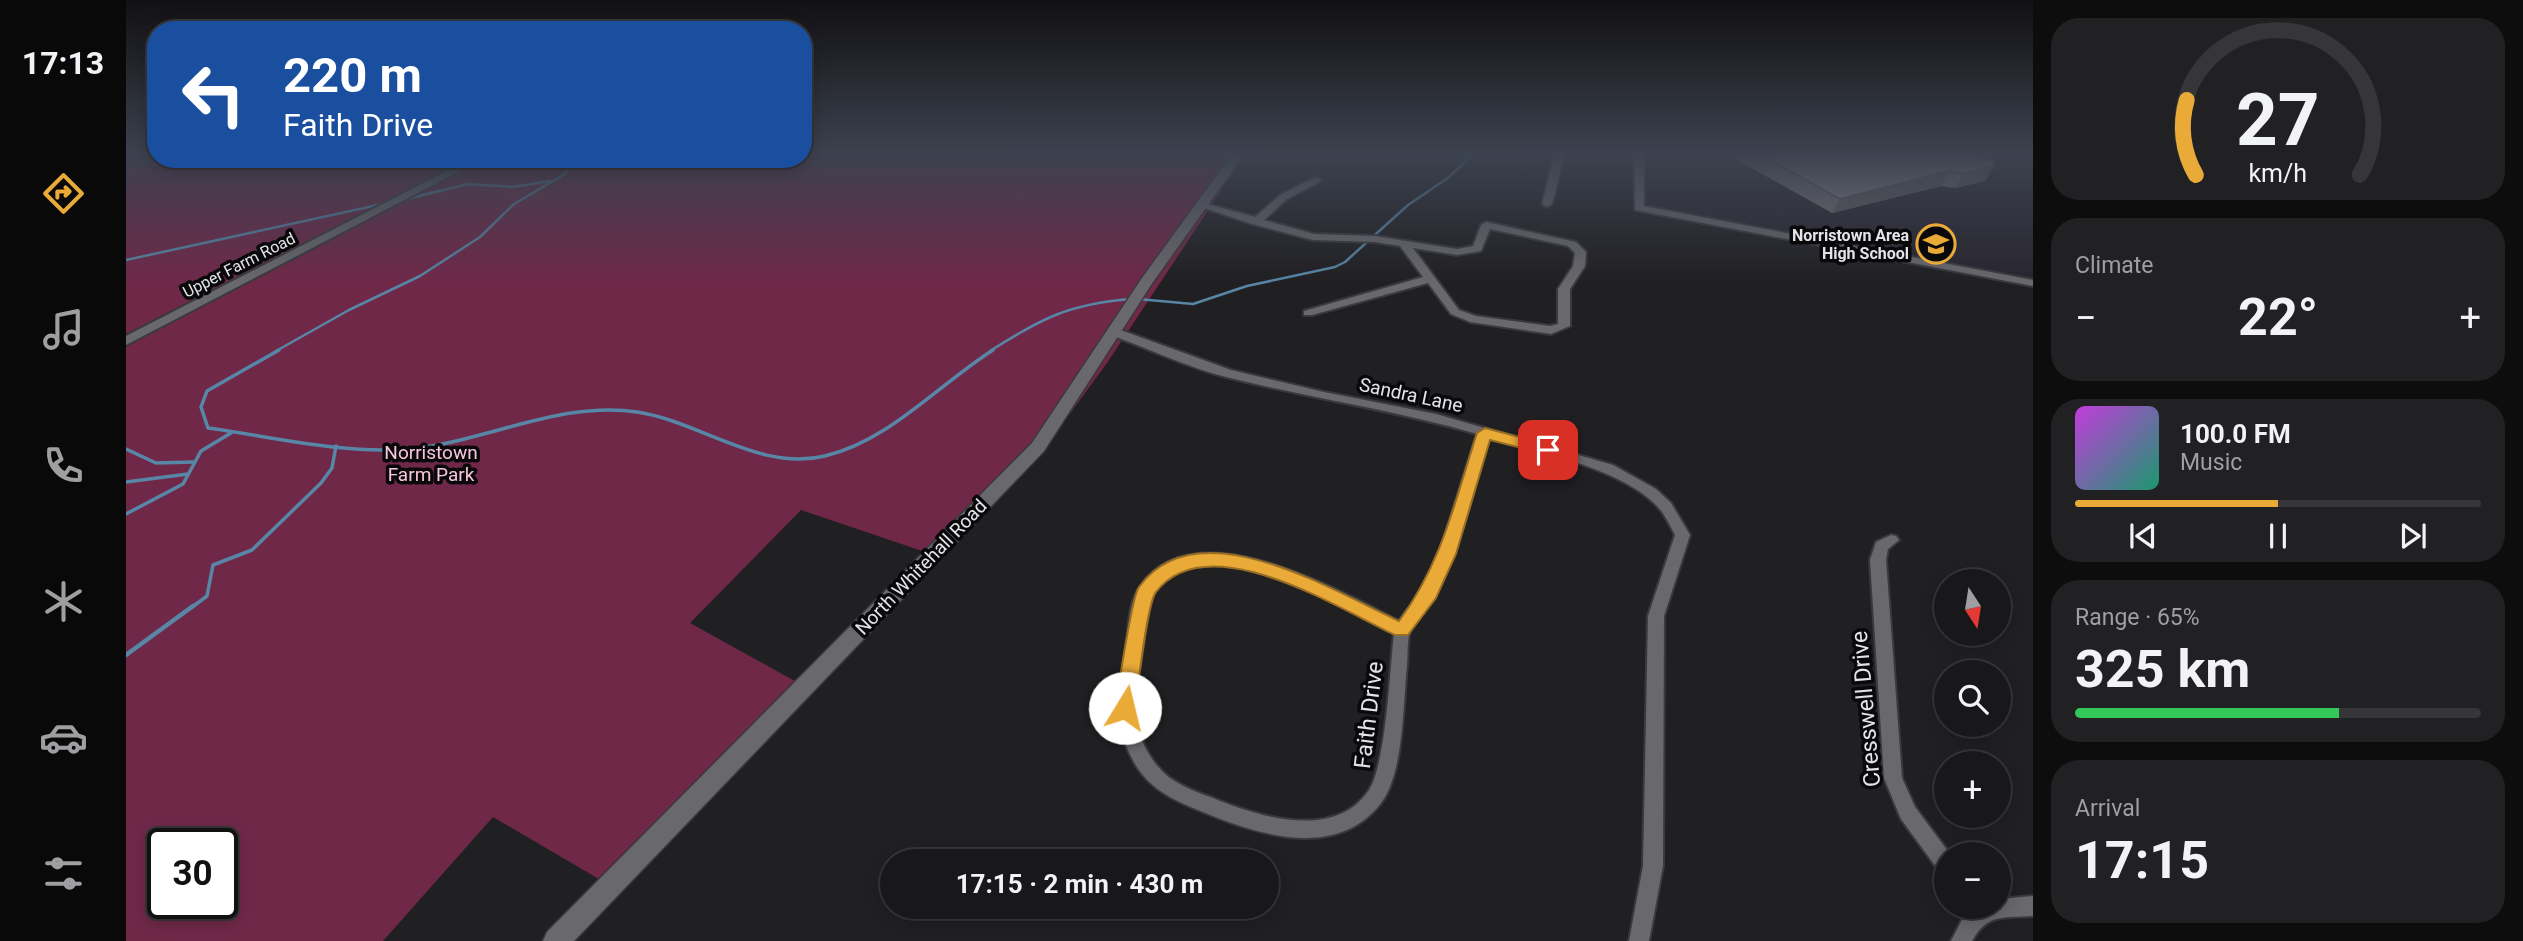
<!DOCTYPE html>
<meta charset="utf-8">
<style>
:root{--surface:#18171a;--page:#212023;--text:#f1f3f6;--muted:#9f9fa2;--line:#363639;--accent:#e9aa38}
body{margin:0;font-family:Roboto,sans-serif;background:var(--page);color:var(--text);height:100vh;display:flex;flex-direction:column;font-size:26px;white-space:nowrap}
*{box-sizing:border-box;margin:0}
p{font-size:23px;color:var(--muted)}
.icon{flex:none;width:38px;height:38px;fill:none;stroke:currentColor;stroke-width:2;stroke-linecap:round;stroke-linejoin:round}
.map{position:relative;flex:1;overflow:hidden}
.drawer{display:flex;flex-direction:column;gap:18px;padding:18px;background:#0d0d0e;width:490px}
.drawer>*{flex:none}
.guide{position:absolute;left:21px;top:21px;width:665px;height:147px;border-radius:28px;box-shadow:0 4px 18px #0003,0 0 0 2px var(--line);background:#1a4fa0;color:#fff;overflow:hidden}
.needle{width:46px;rotate:168deg}
.tools{position:absolute;left:1808px;top:569px;display:grid;gap:14px}
.tools a{display:grid;place-items:center;width:77px;height:77px;border-radius:50%;background:var(--surface);box-shadow:0 4px 18px #0003,0 0 0 2px var(--line);font-size:35px}
.speed{position:absolute;left:21px;top:828px;display:flex;gap:14px;font-size:35px;font-weight:700;text-align:center}
.speed>*{display:grid;place-content:center;width:91px;height:91px;border-radius:50%;background:var(--surface);box-shadow:0 4px 18px #0003,0 0 0 2px var(--line);line-height:1}
.speed .limit{border:4px solid #111;border-radius:10px;background:#fff;color:#111}
.pin{position:absolute;display:grid;place-items:center;width:60px;height:60px;color:#fff;margin:-30px;border-radius:14px;box-shadow:0 4px 10px #0006}
.me{position:absolute;width:77px;margin:-38px;rotate:9deg;stroke-linejoin:round;filter:drop-shadow(0 0 5px #0008)}
.turn{display:flex;align-items:center;gap:24px;height:147px;padding:0 21px;font-size:32px}
.turn .icon{width:91px;height:91px;stroke-width:2.5}
.turn b{display:block;font-size:49px;line-height:60px}
.big{font-size:52px;font-weight:700;line-height:1.1}
.drawer .widget{flex:1;display:flex;flex-direction:column;justify-content:center;gap:10px;min-width:0;padding:0 24px;border-radius:28px;background:var(--page)}
.drawer .dial{align-items:center;gap:0}
.dial svg{height:182px;overflow:visible;fill:none;stroke:var(--line);stroke-width:7;stroke-linecap:round;text-anchor:middle}
.dial text{fill:var(--text);stroke:none}
.song{display:flex;align-items:center;gap:21px}
.cover{width:84px;height:84px;border-radius:10px;background:linear-gradient(135deg,hsl(290 70% 55%),hsl(160 70% 35%))}
.played{height:7px;border-radius:4px;background:linear-gradient(90deg,var(--accent) 50%,var(--line) 50%)}
.keys{display:flex;justify-content:space-around;direction:ltr}
.heat{display:flex;justify-content:space-between;align-items:center;font-size:38px;direction:ltr}
.charge{height:10px;border-radius:5px;background:linear-gradient(90deg,#34c759 65%,var(--line) 0)}
.trip{position:absolute;left:754px;top:849px;width:399px;height:70px;border-radius:35px;background:var(--surface);box-shadow:0 4px 18px #0003,0 0 0 2px var(--line);font-weight:700;line-height:70px;text-align:center}
main{display:flex;flex:1;min-height:0}
.dock{display:flex;flex-direction:column;width:126px;justify-content:space-around;align-items:center;background:#0a090a;color:var(--muted)}
.dock .icon{width:49px;height:49px}
.dock .active{color:var(--accent)}
.dock b{font-size:32px;color:var(--text)}
.map>svg:first-child{display:block}
.built{fill:#27242e}
.green{fill:#702849;fill-rule:evenodd}
.lines{fill:none;stroke-linecap:round;stroke-linejoin:round}
.stream-far2{stroke:#5886a6;stroke-width:2.5}
.stream-far1{stroke:#5886a6;stroke-width:3.5}
.stream{stroke:#5886a6;stroke-width:4.5}
.street-casing{stroke:#3a393c;stroke-width:4}
.secondary-casing{stroke:#3a393c;stroke-width:3}
.street{fill:#69686d;fill-rule:evenodd}
.secondary{fill:#69686d;fill-rule:evenodd}
.wall{fill:#7b787b}
.shaded-wall{fill:#646164}
.building{fill:#8f8b8f;stroke:#646164;stroke-width:2}
.route{fill:#e9aa38;stroke:#976e24;stroke-width:2}
.labels{text-anchor:middle;dominant-baseline:central;stroke-width:7;stroke-linejoin:round;paint-order:stroke}
.far-poi-label{font-size:16px;font-weight:bold;fill:#e4e3e5;stroke:#09090b;text-anchor:end}
.far-street-label{font-size:16px;fill:#e4e3e5;stroke:#09090b}
.street-label{font-size:19px;fill:#e4e3e5;stroke:#09090b}
.park-label{font-size:19px;fill:#f8c6d8;stroke:#09090b}
.near-street-label{font-size:23px;fill:#e4e3e5;stroke:#09090b}
</style>
<main>
<nav class="dock">
<b>17:13</b>
<svg class="icon active" aria-label="directions" viewBox="0 0 24 24"><path d="M12 3l9 9-9 9-9-9zM9 14v-3h6M13 9l2 2-2 2"/></svg>
<svg class="icon" aria-label="music" viewBox="0 0 24 24"><path d="M9 18V5l10-2v13"/><circle cx="6" cy="18" r="3"/><circle cx="16" cy="16" r="3"/></svg>
<svg class="icon" aria-label="phone" viewBox="0 0 24 24"><path d="M5 4h4l2 5-3 2q2 4 5 5l2-3 5 2v4C11 20 4 13 5 4z"/></svg>
<svg class="icon" aria-label="climate" viewBox="0 0 24 24"><path d="M12 3v18M4 7l16 10M4 17L20 7"/></svg>
<svg class="icon" aria-label="car" viewBox="0 0 24 24"><path d="M5 17H2v-5l4-1 3-4h7l3 4 3 1v5h-3M9 17h6M6 11h13"/><circle cx="7" cy="17" r="2"/><circle cx="17" cy="17" r="2"/></svg>
<svg class="icon" aria-label="filters" viewBox="0 0 24 24"><path d="M4 7h16M4 17h16"/><circle cx="9" cy="7" r="2"/><circle cx="15" cy="17" r="2"/></svg>
</nav>
<div class="map">
<svg width="1907" height="941" viewBox="0 0 1907 941">
<rect width="100%" height="100%" fill="#201f22"/>
<polygon class="built" points="1523,153 1907,153 1907,280 1519,207"/>
<path class="green" d="M 0,153 L 30,153 L 30,159 L 677,159 L 677,153 L 1120,153 L 981,363 L 929,434 L 811,556 L 675,510 L 564,623 L 685,690 L 478,882 L 367,817 L 257,941 L 0,941 ZM 37,844 L 96,844 L 96,903 L 37,903 Z"/>
<g class="lines">
<g class="stream-far2">
<polyline points="272,201 342,184 386,187 425,181"/>
<polyline points="0,260 261,203"/>
<polyline points="1012,299 1067,304 1121,286 1209,267 1219,262 1282,205 1322,178 1348,153"/>
<polyline points="150,351 223,310 294,276 354,237 388,204 437,175 455,159"/>
<path d="M 864,351 C 916,318 943,304 1005,299"/>
</g>
<g class="stream-far1">
<path d="M 153,350 L 81,391 L 75,407 L 82,428 C 147,437 216,454 282,449 C 357,443 434,400 511,412 C 573,421 634,472 699,456 C 763,441 812,385 867,350"/>
<polyline points="0,449 30,463 68,462"/>
<polyline points="0,482 62,474"/>
<polyline points="0,514 57,484 75,451 105,433"/>
<polyline points="65,608 81,596 87,565 126,550 195,483 206,468 210,446"/>
</g>
<polyline class="stream" points="0,655 67,606"/>
<g class="street-casing">
<g id="street">
<polygon points="1429,153 1439,153 1426,204 1421,207 1416,204"/>
<polygon points="1508,153 1518,153 1518,206 1907,280 1907,286 1509,210"/>
<polygon points="344,159 357,159 0,345 0,336"/>
<path d="M 1190,177 L 1195,180 L 1193,182 L 1161,199 L 1138,220 L 1188,234 L 1249,236 L 1331,249 L 1347,246 L 1355,225 L 1360,222 L 1450,242 L 1460,252 L 1459,266 L 1444,289 L 1444,326 L 1425,334 L 1344,322 L 1325,314 L 1302,283 L 1186,315 L 1178,315 L 1178,311 L 1297,277 L 1274,246 L 1249,242 L 1187,240 L 1126,224 L 1069,205 L 1074,202 L 1129,217 L 1154,195 ZM 1364,229 L 1442,246 L 1449,253 L 1447,266 L 1432,289 L 1432,324 L 1424,326 L 1350,316 L 1333,310 L 1287,248 L 1331,255 L 1355,251 Z"/>
<path d="M 989,328 L 1105,370 L 1198,392 L 1310,414 L 1487,465 L 1530,489 L 1545,503 L 1564,535 L 1538,616 L 1537,866 L 1523,941 L 1503,941 L 1517,866 L 1522,616 L 1549,535 C 1545,527 1541,519 1536,512 C 1504,470 1413,452 1363,438 C 1349,485 1338,534 1317,579 C 1312,591 1305,602 1297,613 C 1293,618 1287,625 1284,631 C 1281,641 1282,655 1281,665 C 1277,703 1278,773 1255,803 C 1212,859 1136,836 1082,814 C 1052,802 1026,792 1009,764 C 986,725 994,689 1000,648 C 1003,628 1002,604 1014,587 C 1067,507 1211,590 1273,621 L 1297,590 L 1313,554 L 1351,434 C 1269,410 1183,398 1100,377 C 1061,367 1023,349 985,335 L 983,332 ZM 1072,564 C 1083,565 1094,565 1105,566 C 1160,572 1219,608 1268,633 C 1264,668 1260,764 1243,790 C 1209,841 1133,817 1087,798 C 1072,793 1057,787 1044,778 C 1032,769 1021,754 1016,740 C 1004,711 1012,681 1016,651 C 1019,635 1019,620 1023,604 C 1030,580 1050,571 1072,564 Z"/>
<polygon points="1765,535 1770,536 1773,540 1762,549 1760,560 1776,778 1789,807 1824,854 1820,854 1820,873 1813,871 1775,819 1758,778 1744,560 1750,542"/>
<path d="M 1907,896 L 1907,916 C 1879,918 1861,913 1846,941 L 1825,941 L 1838,916 L 1848,906 L 1872,906 L 1872,899 Z"/>
</g>
</g>
<g class="secondary-casing">
<polygon id="secondary" points="1107,153 1119,153 1027,282 918,451 448,941 417,941 421,932 906,443 1016,278"/>
</g>
<use href="#street" class="street"/>
<use href="#secondary" class="secondary"/>
</g>
<polygon class="wall" points="1614,153 1848,153 1859,181 1829,188 1815,186 1706,213 1611,160"/>
<g class="shaded-wall">
<polygon points="1868,166 1859,181 1829,188 1838,174"/>
<polygon points="1823,171 1815,186 1706,213 1714,199"/>
</g>
<polygon class="building" points="1631,153 1848,153 1868,162 1868,166 1838,174 1823,171 1714,199"/>
<linearGradient id="sky" x2="0" y2="1"><stop stop-color="#121113"/><stop offset="0.54" stop-color="#3c424f"/><stop offset="1" stop-color="#3c424f" stop-opacity="0"/></linearGradient>
<rect width="1907" height="285" fill="url(#sky)"/>
<path class="route" d="M 1359,428 L 1428,446 L 1430,450 L 1422,455 L 1364,440 L 1330,554 L 1310,598 L 1282,635 L 1269,635 C 1211,608 1082,525 1030,592 C 1021,603 1012,688 1009,708 L 1006,714 L 999,716 L 992,714 L 989,708 C 993,688 1005,597 1013,587 C 1071,506 1207,591 1273,621 C 1316,563 1329,501 1351,433 Z"/>
<defs>
<g id="school-ring" transform="scale(2.0125)"><circle r="9.5" fill="#09090b" stroke="#e9aa38" stroke-width="1.5"/><path d="M0-5L7-2L0 1L-7-2ZM-4 1L0 2.5L4 1V4Q0 6-4 4Z" fill="#e9aa38"/></g>
</defs>
<g fill-rule="evenodd">
<use href="#school-ring" x="1810" y="244"/>
</g>
<g class="labels">
<g class="far-poi-label">
<text x="1783" y="235">Norristown Area<tspan x="1783" dy="18">High School</tspan></text>
</g>
<g class="far-street-label">
<text transform="translate(113 265) rotate(-27)">Upper Farm Road</text>
</g>
<g class="street-label">
<text transform="translate(1285 395) rotate(12)">Sandra Lane</text>
<text transform="translate(795 567) rotate(-46)">North Whitehall Road</text>
</g>
<g class="park-label">
<text x="305" y="452">Norristown<tspan x="305" dy="22">Farm Park</tspan></text>
</g>
<g class="near-street-label">
<text transform="translate(1740 709) rotate(-95)">Cresswell Drive</text>
<text transform="translate(1243 715) rotate(-83)">Faith Drive</text>
</g>
</g>
</svg>
<div class="tools">
<a><svg class="needle" viewBox="-14 -14 28 28"><path d="M0-13l5 13h-10z" fill="#e53935"/><path d="M0 13l5-13h-10z" fill="#9f9fa2"/></svg></a>
<a><svg class="icon" aria-label="search" viewBox="0 0 24 24"><circle cx="10" cy="10" r="6"/><path d="M15 15l6 6"/></svg></a>
<a>+</a>
<a>−</a>
</div>
<div class="speed"><div class="limit">30</div></div>
<div class="pin" style="left:1422px;top:450px;background:#d93025"><svg class="icon" aria-label="arrive" viewBox="0 0 24 24"><path d="M6 21V4h12l-3 4 3 4H6"/></svg></div>
<svg class="me" style="left:999px;top:708px" viewBox="-20 -20 40 40"><circle r="19" fill="#fff"/><path d="M0-13L10 11 0 6-10 11z" fill="#e9aa38"/></svg>
<div class="trip">17:15 · 2 min · 430 m</div>
<div class="guide">
<div class="turn"><svg class="icon" aria-label="left" viewBox="0 0 24 24"><path d="M17 20v-9H6M10 6l-5 5 5 5"/></svg><div><b>220 m</b>Faith Drive</div></div>
</div>
</div>
<section class="drawer">
<div class="widget dial"><svg viewBox="0 0 100 80">
<path d="M14 69A42 42 0 1 1 86 69"/>
<path d="M14 69A42 42 0 0 1 10 36" stroke="#e9aa38"/>
<text x="50" y="56" font-size="32" font-weight="700">27</text>
<text x="50" y="72" font-size="11">km/h</text>
</svg></div>
<div class="widget"><p>Climate</p>
<div class="heat"><a>−</a><b class="big">22°</b><a>+</a></div>
</div>
<div class="widget">
<div class="song"><i class="cover"></i><div><b>100.0 FM</b><p>Music</p></div></div>
<div class="played"></div>
<div class="keys"><svg class="icon" aria-label="previous" viewBox="0 0 24 24"><path d="M18 5L8 12l10 7zM5 5v14"/></svg><svg class="icon" aria-label="pause" viewBox="0 0 24 24"><path d="M8 5v14M16 5v14"/></svg><svg class="icon" aria-label="next" viewBox="0 0 24 24"><path d="M6 5l10 7-10 7zM19 5v14"/></svg></div>
</div>
<div class="widget"><p>Range · 65%</p><b class="big">325 km</b><div class="charge"></div></div>
<div class="widget"><p>Arrival</p><b class="big">17:15</b></div>
</section>
</main>
